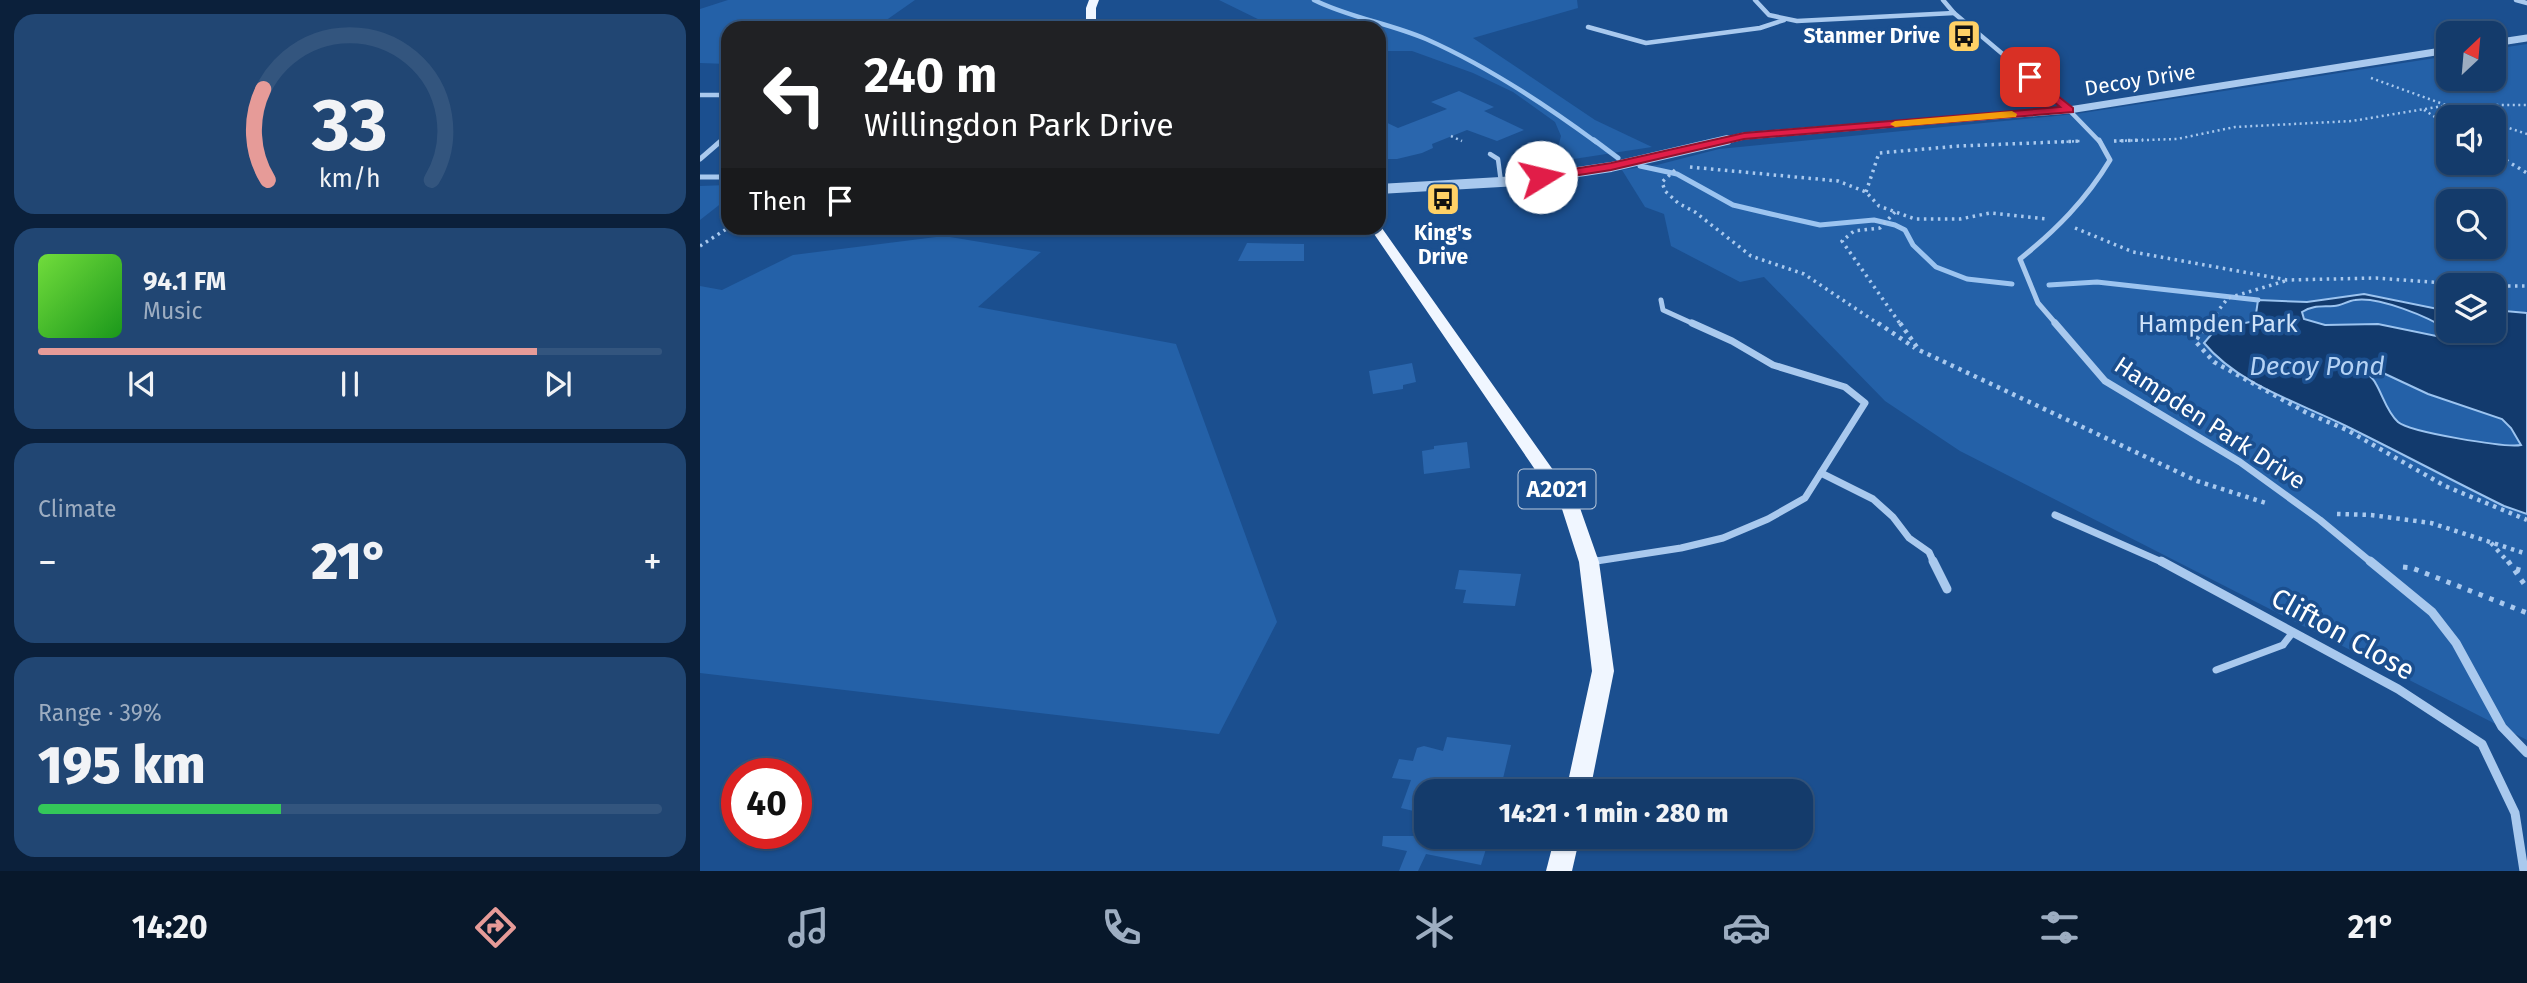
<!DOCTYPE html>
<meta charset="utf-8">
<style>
:root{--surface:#143b6b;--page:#214673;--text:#f1f3f6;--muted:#9dadc1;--line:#33557e;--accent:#e69b98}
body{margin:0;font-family:"Fira Sans",sans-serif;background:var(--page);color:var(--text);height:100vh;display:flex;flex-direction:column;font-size:26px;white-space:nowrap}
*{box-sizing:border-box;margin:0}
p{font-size:23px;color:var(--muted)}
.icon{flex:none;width:38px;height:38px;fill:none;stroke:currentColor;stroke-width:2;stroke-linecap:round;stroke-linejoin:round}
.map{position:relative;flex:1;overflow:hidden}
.panel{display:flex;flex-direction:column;gap:14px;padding:14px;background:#0b203b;width:700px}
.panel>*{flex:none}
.guide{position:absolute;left:21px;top:21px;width:665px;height:214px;border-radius:21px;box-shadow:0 2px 5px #0004,0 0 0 2px var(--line);background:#202124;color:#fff;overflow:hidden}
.needle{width:46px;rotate:26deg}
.buttons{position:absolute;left:1736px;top:21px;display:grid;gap:14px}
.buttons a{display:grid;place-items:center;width:70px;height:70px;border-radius:14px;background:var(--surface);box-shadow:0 2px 5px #0004,0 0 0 2px var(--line);font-size:35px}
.speed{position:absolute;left:21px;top:758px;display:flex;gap:14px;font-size:35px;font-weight:700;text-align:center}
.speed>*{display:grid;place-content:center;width:91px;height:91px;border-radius:50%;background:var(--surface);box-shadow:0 2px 5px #0004,0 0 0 2px var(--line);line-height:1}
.speed .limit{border:10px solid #d22;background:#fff;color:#111}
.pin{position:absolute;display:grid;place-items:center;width:60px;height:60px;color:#fff;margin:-30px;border-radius:14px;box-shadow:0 4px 10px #0006}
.me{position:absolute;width:77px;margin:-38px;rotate:81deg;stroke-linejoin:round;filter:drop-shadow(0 0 5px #0008)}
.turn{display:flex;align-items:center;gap:24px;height:147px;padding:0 28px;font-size:32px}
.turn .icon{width:91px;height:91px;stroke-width:2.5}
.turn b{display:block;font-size:49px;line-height:60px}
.then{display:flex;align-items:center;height:66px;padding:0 28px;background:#0003;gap:14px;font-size:26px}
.big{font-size:52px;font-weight:800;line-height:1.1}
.panel .card{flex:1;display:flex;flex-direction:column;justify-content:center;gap:10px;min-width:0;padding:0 24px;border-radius:21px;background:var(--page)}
.panel .dial{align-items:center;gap:0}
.dial svg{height:182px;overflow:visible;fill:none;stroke:var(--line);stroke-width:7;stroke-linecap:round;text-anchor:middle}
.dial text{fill:var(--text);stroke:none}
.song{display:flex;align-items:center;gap:21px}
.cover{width:84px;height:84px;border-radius:10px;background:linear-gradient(135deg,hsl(100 70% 55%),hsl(120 70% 35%))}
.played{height:7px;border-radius:4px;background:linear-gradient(90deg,var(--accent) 80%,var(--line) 80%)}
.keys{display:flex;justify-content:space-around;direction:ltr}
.heat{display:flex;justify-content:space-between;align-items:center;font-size:38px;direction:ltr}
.charge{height:10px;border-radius:5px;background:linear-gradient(90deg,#34c759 39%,var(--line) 0)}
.trip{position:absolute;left:714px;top:779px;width:399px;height:70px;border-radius:21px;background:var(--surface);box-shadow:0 2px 5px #0004,0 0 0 2px var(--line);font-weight:800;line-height:70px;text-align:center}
.dock{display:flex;height:112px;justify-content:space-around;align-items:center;background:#08182b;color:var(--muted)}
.dock .icon{width:49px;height:49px}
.dock .selected{color:var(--accent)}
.dock b{font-size:32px;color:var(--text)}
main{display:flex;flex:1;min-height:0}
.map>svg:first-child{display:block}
.green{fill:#2461a8;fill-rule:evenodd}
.water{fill:#123a6d;stroke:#9cc4f0;stroke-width:2;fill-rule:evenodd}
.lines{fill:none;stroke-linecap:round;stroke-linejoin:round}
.stream-far1{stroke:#9cc4f0;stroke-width:4.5}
.stream{stroke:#9cc4f0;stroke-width:5}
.building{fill:#2a66ad}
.path-far3{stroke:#a9c9ee;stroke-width:2.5;stroke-dasharray:2 3.5;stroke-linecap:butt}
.path-far2{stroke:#a9c9ee;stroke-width:3.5;stroke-dasharray:2.5 4.5;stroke-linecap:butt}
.path-far1{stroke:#a9c9ee;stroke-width:4.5;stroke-dasharray:3.5 5;stroke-linecap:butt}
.path{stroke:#a9c9ee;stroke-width:5;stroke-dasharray:4.5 7;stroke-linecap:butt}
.service-far1{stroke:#a9c9ee;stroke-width:4.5}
.service{stroke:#a9c9ee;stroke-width:7}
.minor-far3{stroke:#a9c9ee;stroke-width:4.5}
.minor-far2{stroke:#a9c9ee;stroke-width:5}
.minor-far1{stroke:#a9c9ee;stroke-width:7}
.minor{stroke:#a9c9ee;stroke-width:9}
.tertiary-far1{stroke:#a9c9ee;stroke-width:7}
.tertiary{stroke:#a9c9ee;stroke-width:10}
.primary{fill:#f0f6ff;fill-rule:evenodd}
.route{fill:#e11d48;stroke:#92132f;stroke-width:2}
.slow{fill:#f59e0b}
.labels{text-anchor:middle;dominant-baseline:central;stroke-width:7;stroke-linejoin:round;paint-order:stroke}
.far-poi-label{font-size:21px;font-weight:bold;fill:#fff;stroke:#1b4f8f;text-anchor:end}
.far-street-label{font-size:21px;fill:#fff;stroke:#1b4f8f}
.shield{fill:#1b4f8f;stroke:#bbcadd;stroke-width:2}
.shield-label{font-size:23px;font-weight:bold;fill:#fff}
.park-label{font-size:24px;fill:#cfe3fa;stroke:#1b4f8f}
.street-label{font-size:24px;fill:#fff;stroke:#1b4f8f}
.water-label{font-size:26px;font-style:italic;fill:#b5d3f5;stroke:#1b4f8f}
.near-street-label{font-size:28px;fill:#fff;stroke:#1b4f8f}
</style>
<main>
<section class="panel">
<div class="card dial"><svg viewBox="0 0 100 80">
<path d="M14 69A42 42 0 1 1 86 69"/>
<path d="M14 69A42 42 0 0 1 12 29" stroke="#e69b98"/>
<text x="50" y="56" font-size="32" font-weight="700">33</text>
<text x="50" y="72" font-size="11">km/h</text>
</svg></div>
<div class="card">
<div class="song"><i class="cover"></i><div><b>94.1 FM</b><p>Music</p></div></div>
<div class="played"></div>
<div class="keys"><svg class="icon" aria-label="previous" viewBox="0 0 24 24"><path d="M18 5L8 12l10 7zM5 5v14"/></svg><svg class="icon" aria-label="pause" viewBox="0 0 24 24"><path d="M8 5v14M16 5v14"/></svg><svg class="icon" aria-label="next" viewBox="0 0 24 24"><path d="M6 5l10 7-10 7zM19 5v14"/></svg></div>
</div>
<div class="card"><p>Climate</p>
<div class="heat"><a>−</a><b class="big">21°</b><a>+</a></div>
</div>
<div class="card"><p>Range · 39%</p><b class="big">195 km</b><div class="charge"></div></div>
</section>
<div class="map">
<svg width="1827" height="871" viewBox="0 0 1827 871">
<rect width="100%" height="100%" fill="#1b4f8f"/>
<g class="green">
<polygon points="28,0 215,0 175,28 28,28 28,64 0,63 0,9"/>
<polygon points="519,0 877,0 878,8 773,38 895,120 952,147 854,162 861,136 855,122 813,92 773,73 712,51 679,51 679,28 576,28"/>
<path d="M 1827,44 L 1827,740 L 1260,451 L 1185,401 L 1064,277 L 1040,282 L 971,246 L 964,214 L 945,207 L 922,170 L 957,165 L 1019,149 L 1376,114 L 1748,56 L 1748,79 L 1794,79 L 1794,49 ZM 1748,117 L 1794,117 L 1794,163 L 1748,163 ZM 1748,201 L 1794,201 L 1794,247 L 1748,247 ZM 1748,285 L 1794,285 L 1794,331 L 1748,331 Z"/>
<polygon points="28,185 28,198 0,220 0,186"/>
<polygon points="244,236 341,252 278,307 476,344 577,622 519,734 0,673 0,286 22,290 93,255"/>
</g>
<path class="water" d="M 1664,294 L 1748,311 L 1748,330 C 1729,317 1678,296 1655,300 C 1647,301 1641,306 1634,306 C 1622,307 1613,305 1602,312 L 1604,319 L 1625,325 L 1678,324 L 1741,337 L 1749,331 L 1794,331 L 1794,310 L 1827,313 L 1827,514 L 1804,506 C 1751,480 1699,452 1646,426 C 1598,402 1539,385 1504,343 L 1516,329 L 1555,321 L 1558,300 L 1607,302 ZM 1666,365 L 1728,394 L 1802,419 L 1811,428 L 1821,445 C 1806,448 1709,432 1698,422 C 1687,412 1683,396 1676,384 C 1673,377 1666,374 1661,368 Z"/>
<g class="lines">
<path class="stream-far1" d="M 614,0 C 650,18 689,23 726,39 C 787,66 843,103 896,142"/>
<g class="stream">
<polyline points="894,140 918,158"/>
<polyline points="940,166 977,174 1033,205 1071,214 1120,225 1174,220 1195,225 1205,230 1213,245 1236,267 1267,279 1312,284"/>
<polyline points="1349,285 1397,282 1558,300"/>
</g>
</g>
<g class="building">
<polygon points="759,91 794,107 784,111 824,130 797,141 767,130 732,144 733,148 722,153 697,159 679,159 679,119 698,128 747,109 731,102"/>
<polygon points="547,243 604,244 604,261 538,261"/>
<polygon points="712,363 716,382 703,385 703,389 673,394 669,371"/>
<polygon points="767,442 770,468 724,474 722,451 734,449 734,446"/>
<polygon points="759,570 821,574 815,606 763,603 766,590 755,589"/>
<polygon points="747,737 811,745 800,791 726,783 726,814 701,808 711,780 692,778 699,759 713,761 717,748 724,746 743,751"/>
<polygon points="683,836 790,836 781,865 726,854 718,871 699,871 707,851 682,846"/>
</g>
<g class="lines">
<g class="path-far3">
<polyline points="1671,78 1779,117"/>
<polyline points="1724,110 1748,125"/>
<polyline points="1794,123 1827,134"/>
<polyline points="751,136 762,141"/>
<polyline points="1414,141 1477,139 1535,127 1652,121 1749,105 1827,105"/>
<polyline points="1361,142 1381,141"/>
</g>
<g class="path-far2">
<polyline points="1414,141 1443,140"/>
<polyline points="1794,153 1827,173"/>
<polyline points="990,167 1138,181 1166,192 1179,206 1215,219 1260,219 1290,213 1347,219"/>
<polyline points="975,170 962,182 965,191 978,203 995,212 1051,256 1104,274 1180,325"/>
<polyline points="1166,192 1179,153 1259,146 1381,141"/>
<polyline points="1195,212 1180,228 1154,231 1142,241 1201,325"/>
<polyline points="1375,228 1433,252 1587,280 1676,278 1773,285"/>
<polyline points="0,246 28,228"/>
<polyline points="1794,286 1827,286"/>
<polyline points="1507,325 1528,298 1585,281"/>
</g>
<g class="path-far1">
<polyline points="1178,323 1215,348"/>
<polyline points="1200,323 1219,350 1497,481 1569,504"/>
<polyline points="1509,323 1495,341 1514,362 1607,413 1647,430 1745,486 1827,520"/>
<polyline points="1637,514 1671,515 1731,523 1827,554"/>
<polyline points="1791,543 1809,563"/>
</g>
<g class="path">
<polyline points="1808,561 1827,588"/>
<polyline points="1703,567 1712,568 1827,613"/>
<polyline points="1816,569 1827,572"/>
</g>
<g class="service-far1">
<polyline points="790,154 798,159 801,182"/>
<polyline points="353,232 357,228"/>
</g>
<polyline class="service" points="1516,670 1583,645 1593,632"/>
<g class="minor-far3">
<polyline points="1055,0 1069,15 1097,21 1254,13"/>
<polyline points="1243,0 1254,13 1369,110 1400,142"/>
<polyline points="1816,0 1827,3"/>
<polyline points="888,27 946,43 1060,28 1084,20"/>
<polyline points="0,95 28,95"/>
<polyline points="20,142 28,135"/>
</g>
<g class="minor-far2">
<polyline points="0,159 22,140"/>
<polyline points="0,177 28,177"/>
<polyline points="961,300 963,310 996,325"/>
<path d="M 1357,325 L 1338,303 L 1320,259 C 1356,230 1386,200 1410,160 L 1399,140"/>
</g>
<g class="minor-far1">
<polyline points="1355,323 1405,381 1540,462 1620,520 1672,563"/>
<polyline points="1121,473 1173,499 1193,517 1209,538 1229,552 1234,563"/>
<polyline points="1355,515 1464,563"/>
<polyline points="890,562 981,548 1023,538 1068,519 1105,498 1165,403 1145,387 1073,365 1032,341 992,323"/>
</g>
<g class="minor">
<polyline points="1233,561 1247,589"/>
<polyline points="1461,561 1698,689 1782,744 1815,813 1824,871"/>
<polyline points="1670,561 1732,612 1756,643 1802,727 1827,753"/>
<polyline points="890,562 896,561"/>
</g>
<g class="tertiary-far1">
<polyline points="1794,43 1827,38"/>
<polyline points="1019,142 1044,136 1369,110 1748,50"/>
</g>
<polyline class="tertiary" points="679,189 818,181 911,167 1027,140"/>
<g class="primary">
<polygon points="389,0 399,0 396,8 396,28 386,28 386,8"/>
<polygon points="679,224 880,508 899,562 914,671 890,791 866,791 892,671 879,562 862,509 670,228 679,228"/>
<polygon points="855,836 880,836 872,871 846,871"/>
</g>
</g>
<polygon class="route" points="1330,74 1373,108 1373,112 1044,139 911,170 841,181 836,177 841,174 911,163 1044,133 1360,107 1327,79 1325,77"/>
<polygon class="slow" points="1312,111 1317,114 1316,117 1195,127 1190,124 1195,121"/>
<defs>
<g id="bus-square" transform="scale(1.75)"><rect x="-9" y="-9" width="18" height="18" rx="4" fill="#ffd166" stroke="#1b4f8f"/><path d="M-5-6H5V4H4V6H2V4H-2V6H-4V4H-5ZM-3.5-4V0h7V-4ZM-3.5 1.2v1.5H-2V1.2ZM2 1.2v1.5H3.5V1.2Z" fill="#111"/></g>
</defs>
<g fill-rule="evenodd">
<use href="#bus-square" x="1264" y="36"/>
<use href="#bus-square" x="743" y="199"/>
</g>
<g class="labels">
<g class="far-poi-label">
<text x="1240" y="36">Stanmer Drive</text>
<text x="743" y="233" text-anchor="middle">King's<tspan x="743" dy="24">Drive</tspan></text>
</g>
<g class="far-street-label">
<text transform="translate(1440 80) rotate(-9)">Decoy Drive</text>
</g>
<rect class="shield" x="818.5" y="469.5" width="77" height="39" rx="5"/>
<g class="shield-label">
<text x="857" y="489">A2021</text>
</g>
<g class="park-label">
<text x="1518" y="324">Hampden Park</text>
</g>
<g class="street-label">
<text transform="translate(1510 423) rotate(33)">Hampden Park Drive</text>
</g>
<g class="water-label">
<text x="1617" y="366">Decoy Pond</text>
</g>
<g class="near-street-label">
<text transform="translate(1643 634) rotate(29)">Clifton Close</text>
</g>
</g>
</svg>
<div class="buttons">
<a><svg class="needle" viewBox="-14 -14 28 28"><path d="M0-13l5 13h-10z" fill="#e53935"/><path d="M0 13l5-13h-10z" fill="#9dadc1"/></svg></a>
<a><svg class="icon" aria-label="sound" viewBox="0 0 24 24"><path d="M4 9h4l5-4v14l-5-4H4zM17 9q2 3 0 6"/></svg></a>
<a><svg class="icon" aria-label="search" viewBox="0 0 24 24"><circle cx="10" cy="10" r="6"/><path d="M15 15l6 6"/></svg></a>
<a><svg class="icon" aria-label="layers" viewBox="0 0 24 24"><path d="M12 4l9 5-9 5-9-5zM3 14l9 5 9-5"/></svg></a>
</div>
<div class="speed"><div class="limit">40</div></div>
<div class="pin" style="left:1330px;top:77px;background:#d93025"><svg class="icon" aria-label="arrive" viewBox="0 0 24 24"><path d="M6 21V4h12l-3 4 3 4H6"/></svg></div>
<svg class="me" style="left:841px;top:177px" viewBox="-20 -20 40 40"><circle r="19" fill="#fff"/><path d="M0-13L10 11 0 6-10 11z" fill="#e11d48"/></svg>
<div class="trip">14:21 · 1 min · 280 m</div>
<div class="guide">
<div class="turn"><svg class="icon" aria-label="left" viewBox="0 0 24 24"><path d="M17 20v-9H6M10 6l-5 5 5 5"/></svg><div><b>240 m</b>Willingdon Park Drive</div></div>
<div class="then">Then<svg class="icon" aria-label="arrive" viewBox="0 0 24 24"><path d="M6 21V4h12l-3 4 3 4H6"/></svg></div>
</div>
</div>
</main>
<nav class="dock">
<b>14:20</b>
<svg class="icon selected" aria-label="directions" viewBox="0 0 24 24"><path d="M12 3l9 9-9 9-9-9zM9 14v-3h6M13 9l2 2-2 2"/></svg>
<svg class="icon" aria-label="music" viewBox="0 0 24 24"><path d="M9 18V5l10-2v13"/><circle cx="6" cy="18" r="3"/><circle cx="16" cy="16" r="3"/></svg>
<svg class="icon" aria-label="phone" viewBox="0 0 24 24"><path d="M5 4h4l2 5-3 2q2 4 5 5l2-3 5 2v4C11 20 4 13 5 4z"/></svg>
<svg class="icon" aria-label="climate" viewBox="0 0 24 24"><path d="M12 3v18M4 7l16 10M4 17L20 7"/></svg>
<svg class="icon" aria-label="car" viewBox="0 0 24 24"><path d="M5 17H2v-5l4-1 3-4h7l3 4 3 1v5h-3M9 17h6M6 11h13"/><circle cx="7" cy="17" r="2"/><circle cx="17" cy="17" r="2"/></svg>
<svg class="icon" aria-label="filters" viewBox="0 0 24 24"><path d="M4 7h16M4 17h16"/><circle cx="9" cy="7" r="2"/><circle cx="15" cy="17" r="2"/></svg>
<b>21°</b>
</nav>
